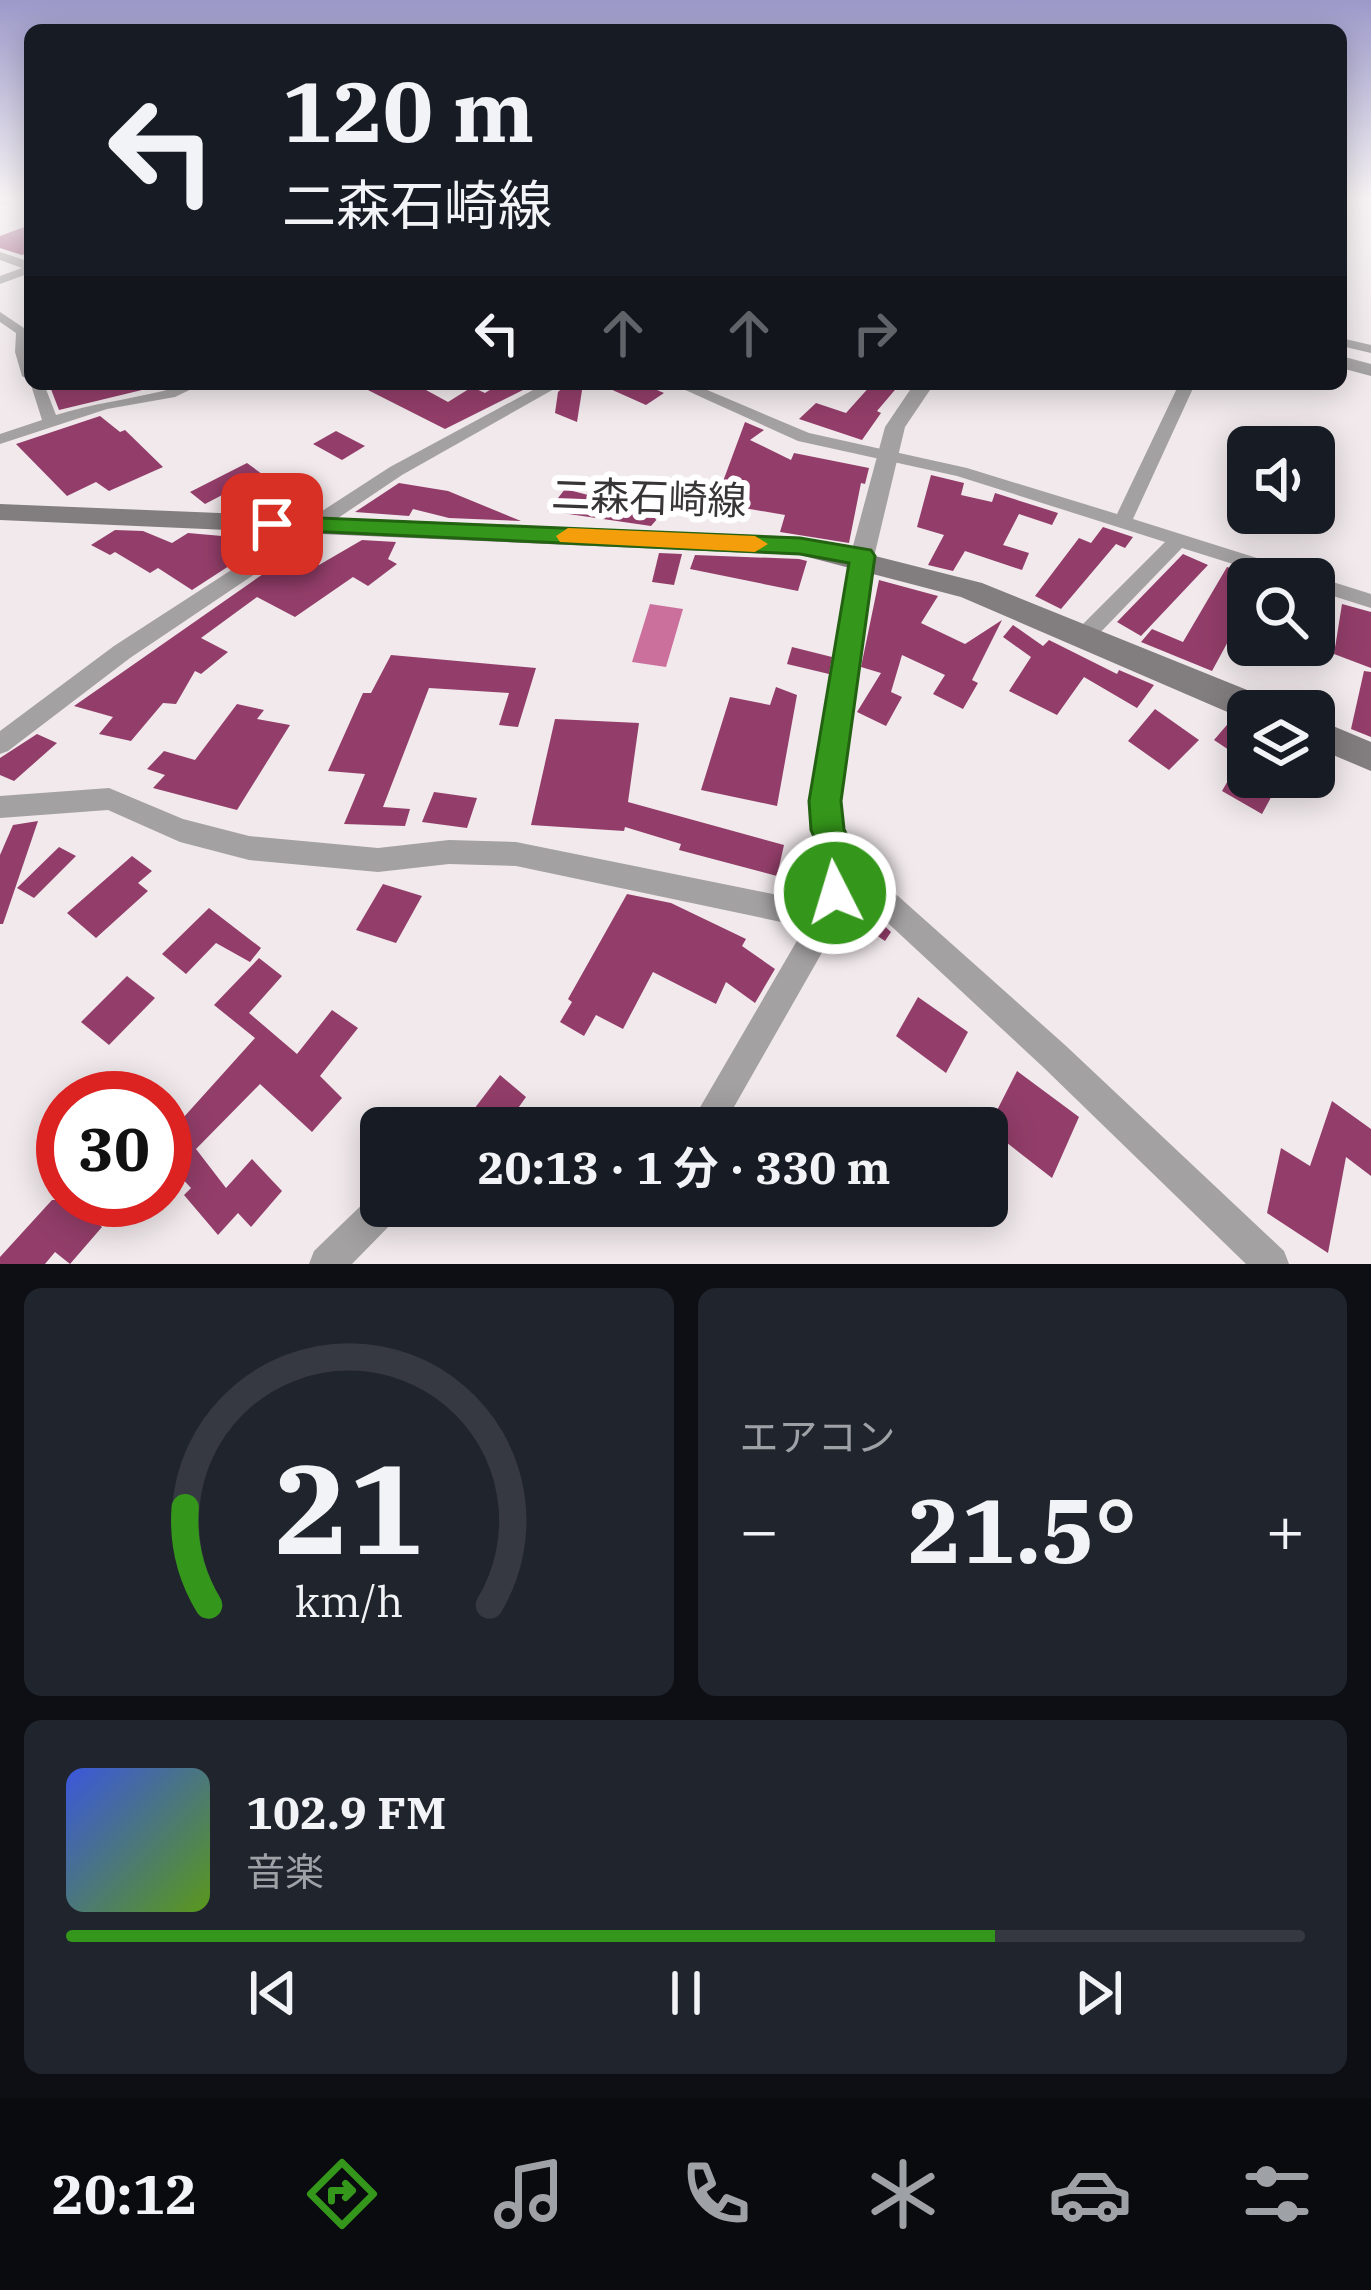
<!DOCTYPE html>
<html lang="ja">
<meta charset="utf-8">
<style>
:root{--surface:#171b24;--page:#20242c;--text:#f1f3f6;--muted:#9ea1a6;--line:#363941;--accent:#34961a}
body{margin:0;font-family:"IBM Plex Serif","Noto Sans JP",serif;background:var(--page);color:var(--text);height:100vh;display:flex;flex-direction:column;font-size:45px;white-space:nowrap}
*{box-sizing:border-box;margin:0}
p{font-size:39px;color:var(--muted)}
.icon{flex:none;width:66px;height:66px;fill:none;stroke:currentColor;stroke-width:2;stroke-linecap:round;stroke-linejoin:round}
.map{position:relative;height:1264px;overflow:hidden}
.panel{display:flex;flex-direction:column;gap:24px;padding:24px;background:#0d0f14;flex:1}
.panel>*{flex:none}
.top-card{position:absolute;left:24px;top:24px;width:1323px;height:366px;border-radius:18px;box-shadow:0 6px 30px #0003;background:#171b24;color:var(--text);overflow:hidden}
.fabs{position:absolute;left:1227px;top:426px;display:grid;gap:24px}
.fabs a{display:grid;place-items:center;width:108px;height:108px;border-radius:18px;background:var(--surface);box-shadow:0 6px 30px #0003;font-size:60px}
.speed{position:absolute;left:36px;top:1071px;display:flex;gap:24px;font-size:60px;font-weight:700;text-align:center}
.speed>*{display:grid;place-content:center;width:156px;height:156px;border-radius:50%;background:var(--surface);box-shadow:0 6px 30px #0003;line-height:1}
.speed .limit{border:18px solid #d22;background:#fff;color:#111}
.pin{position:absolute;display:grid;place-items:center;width:102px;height:102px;color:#fff;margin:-51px;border-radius:24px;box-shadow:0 6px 18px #0006}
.me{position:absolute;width:132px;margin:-66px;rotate:355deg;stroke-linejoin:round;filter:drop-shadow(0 0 9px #0008)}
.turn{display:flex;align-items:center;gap:42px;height:252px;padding:0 60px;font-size:54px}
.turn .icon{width:156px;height:156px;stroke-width:2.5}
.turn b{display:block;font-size:84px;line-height:102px}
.lanes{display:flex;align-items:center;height:114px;padding:0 60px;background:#0003;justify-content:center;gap:60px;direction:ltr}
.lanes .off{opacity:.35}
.big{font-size:90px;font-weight:700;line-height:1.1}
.panel .widget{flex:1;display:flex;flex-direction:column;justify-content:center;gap:18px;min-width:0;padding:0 42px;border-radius:18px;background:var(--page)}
.panel .dial{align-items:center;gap:0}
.dial svg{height:312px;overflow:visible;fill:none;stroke:var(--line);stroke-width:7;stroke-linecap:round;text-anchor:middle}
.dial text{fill:var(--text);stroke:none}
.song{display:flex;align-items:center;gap:36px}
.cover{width:144px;height:144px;border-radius:18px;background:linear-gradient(135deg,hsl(230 70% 55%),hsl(90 70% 35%))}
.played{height:12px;border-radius:6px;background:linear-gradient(90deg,var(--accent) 75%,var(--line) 75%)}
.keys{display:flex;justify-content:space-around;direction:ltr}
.heat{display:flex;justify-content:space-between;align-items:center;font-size:66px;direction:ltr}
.panel .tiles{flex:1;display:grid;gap:24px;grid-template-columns:1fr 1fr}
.widget:last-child{grid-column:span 2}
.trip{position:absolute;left:360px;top:1107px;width:648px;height:120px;border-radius:18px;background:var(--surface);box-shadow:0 6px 30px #0003;font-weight:700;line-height:120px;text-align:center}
.tabs{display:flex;height:192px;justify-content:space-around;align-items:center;background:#090b0e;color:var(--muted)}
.tabs .icon{width:84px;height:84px}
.tabs .selected{color:var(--accent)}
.tabs b{font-size:54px;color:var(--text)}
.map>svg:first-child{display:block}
.water{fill:#cb709d}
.building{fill:#933e6a}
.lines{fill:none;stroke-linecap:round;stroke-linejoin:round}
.minor{fill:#a4a1a3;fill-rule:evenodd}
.tertiary{fill:#a4a1a3;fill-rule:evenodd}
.secondary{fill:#827d7f;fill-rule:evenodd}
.route{fill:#34961a;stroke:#226211;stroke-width:3}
.slow{fill:#f59e0b}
.labels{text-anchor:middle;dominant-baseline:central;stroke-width:12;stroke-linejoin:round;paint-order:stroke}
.street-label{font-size:39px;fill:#383536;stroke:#fff}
</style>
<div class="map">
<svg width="1371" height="1264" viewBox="0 0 1371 1264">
<rect width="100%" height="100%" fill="#f1e9ec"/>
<polygon class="water" points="650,604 683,609 666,667 632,662"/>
<g class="building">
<polygon points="30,225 30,252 22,255 0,248 0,236"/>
<polygon points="49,384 141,384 142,390 59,410"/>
<polygon points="356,384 415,384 448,402 472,387 485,393 499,384 535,384 445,429"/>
<polygon points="567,384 583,384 577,422 555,413 558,392"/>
<polygon points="599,384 643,384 664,393 646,405"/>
<polygon points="872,384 900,384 877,411 881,413 862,440 799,419 816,403 846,413"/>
<polygon points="100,416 120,432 125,430 163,467 109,491 96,482 67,496 16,444"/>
<polygon points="745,422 764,430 750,440 791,460 794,453 869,468 865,484 861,483 849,543 780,532 785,515 715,503"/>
<polygon points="336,431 365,446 342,460 313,444"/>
<polygon points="247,463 262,474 205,504 190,492"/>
<polygon points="931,475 964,483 961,495 992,502 995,493 1058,513 1052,525 1019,514 1003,545 1029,553 1022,570 965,551 953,571 928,565 944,535 917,527"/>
<polygon points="399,483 448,491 521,521 449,518 413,509 409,516 355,512"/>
<polygon points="598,487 673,501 651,526 548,511 565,489 592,496"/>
<polygon points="1103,527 1133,537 1125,548 1116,544 1061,609 1035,596 1079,538 1091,543"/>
<polygon points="115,530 143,531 172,543 188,533 269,540 192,590 158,568 150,573 115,552 110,555 91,545"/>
<polygon points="362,540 396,542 388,559 397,564 368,586 353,577 295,617 257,597 201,638 228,652 201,674 195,671 176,704 163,703 131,741 99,734 113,717 74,706 296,551 319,565"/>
<polygon points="659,553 682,554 674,585 652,582"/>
<polygon points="1183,554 1208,565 1141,636 1117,622"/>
<polygon points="695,555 799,559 807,561 798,591 690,569"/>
<polygon points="1227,567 1248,573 1248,616 1243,614 1212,671 1141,642 1152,629 1183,642"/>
<polygon points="879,580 938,596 921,623 965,644 1002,620 972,680 978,683 963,709 933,694 945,675 902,655 891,692 902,697 886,726 857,712 881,673 861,667"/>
<polygon points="1342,604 1371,612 1371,668 1334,654"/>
<polygon points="1013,625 1043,646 1049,640 1117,674 1119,670 1154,685 1137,708 1084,677 1057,715 1009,691 1031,657 1003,637"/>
<polygon points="792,647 832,657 829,674 787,664"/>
<polygon points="391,655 536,668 518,727 499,725 509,693 429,688 383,807 410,809 405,826 344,824 365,774 328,771 363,693 371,693"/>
<polygon points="1364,671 1371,672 1371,737 1351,729"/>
<polygon points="776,687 797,695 777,806 701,790 730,697 770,705"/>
<polygon points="237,704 264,710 257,719 290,725 237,810 153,788 165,775 147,769 164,751 195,760"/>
<polygon points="1155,709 1199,740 1169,770 1128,741"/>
<polygon points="555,719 639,723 628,802 784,845 777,876 679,850 681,844 625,827 624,831 531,825"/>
<polygon points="1232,719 1248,723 1248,777 1282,777 1262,814 1222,791 1241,758 1214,740"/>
<polygon points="37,734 57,743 14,781 0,775 0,758"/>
<polygon points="434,792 477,798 467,828 422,822"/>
<polygon points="38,821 3,924 0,924 0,855 13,825"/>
<polygon points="59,847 76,856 34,898 17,888"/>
<polygon points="132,856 152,871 138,883 148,891 96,938 67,913"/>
<polygon points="383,884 422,896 396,943 356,930"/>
<polygon points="627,894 671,903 746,939 742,946 775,969 755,1003 726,982 716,1004 653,972 623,1029 596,1015 584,1036 560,1022 572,1002 568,999"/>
<polygon points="856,900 891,932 885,941 846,915"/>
<polygon points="209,908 261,948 250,962 216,943 186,974 162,954"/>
<polygon points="259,958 282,976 249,1013 297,1054 332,1010 358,1028 320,1076 342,1098 312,1132 260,1084 196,1149 226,1188 252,1159 282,1191 251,1227 238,1213 218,1235 184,1195 191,1188 165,1160 165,1138 255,1038 214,1005"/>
<polygon points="127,976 155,998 109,1045 81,1022"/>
<polygon points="918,997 968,1032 946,1073 896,1036"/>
<polygon points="1017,1071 1079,1117 1052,1178 988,1128"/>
<polygon points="500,1075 526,1097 504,1128 481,1128 468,1117"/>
<polygon points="1332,1101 1371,1129 1371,1176 1346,1157 1328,1253 1267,1213 1281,1148 1310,1166"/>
<polygon points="52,1200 74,1200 102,1227 70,1264 55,1252 45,1264 0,1264 0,1257"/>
</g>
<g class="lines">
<g class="minor">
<polygon points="18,198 17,200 0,206 0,199"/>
<polygon points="0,252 30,262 30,273 0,284 0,276 22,268 0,260"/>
<polygon points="0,312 30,332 30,381 22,376 15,352 16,333 0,322"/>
<polygon points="1341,338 1371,345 1371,353 1341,346"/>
<path d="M 30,382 L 44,384 L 56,415 C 94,403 126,400 163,391 C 177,387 187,384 202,384 L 175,397 L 107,409 L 0,444 L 0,434 L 42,420 Z"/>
<polygon points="544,384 563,384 402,475 130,658 8,751 0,754 0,731 114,646 390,467"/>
<polygon points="672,384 693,384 809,433 967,468 1117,514 1179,384 1195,384 1133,519 1371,594 1371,608 1314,590 1314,579 1281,579 1182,548 1093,640 1079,640 1075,634 1079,628 1165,542 957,476 798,441"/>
<polygon points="862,550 872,557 837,801 840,829 852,855 1065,1045 1284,1251 1289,1264 1246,1264 1043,1067 849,887 836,928 722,1128 688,1128 805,927 516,866 449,864 378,872 249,860 180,842 108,810 0,818 0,796 109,788 183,819 249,836 378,848 449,840 516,842 817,903 830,864 814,830 813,801 852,557"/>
<polygon points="381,1191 381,1206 402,1206 397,1218 352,1264 309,1264 314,1251 373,1194"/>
</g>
<g class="tertiary">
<polygon points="1341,356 1371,364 1371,376 1341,368"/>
<polygon points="914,384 934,384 905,427 874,557 871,563 853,563 850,557 885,427"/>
</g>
<g class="secondary">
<polygon points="0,504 800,537 982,583 1277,702 1281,711 1248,711 1248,719 1239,717 961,597 800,555 0,520"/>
<polygon points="1314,718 1371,742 1371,771 1314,747"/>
</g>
</g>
<linearGradient id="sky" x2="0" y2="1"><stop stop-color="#9c99ca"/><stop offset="0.53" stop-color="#f9f5f6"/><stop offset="1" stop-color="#f9f5f6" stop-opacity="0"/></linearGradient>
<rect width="1371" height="375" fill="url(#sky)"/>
<polygon class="route" points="272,516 800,538 871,550 875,556 841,801 844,829 860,864 847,905 835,910 822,905 817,893 826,864 811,830 809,801 849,563 800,554 264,529 260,524"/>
<polygon class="slow" points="568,528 755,536 768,544 755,552 560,542 556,536"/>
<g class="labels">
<g class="street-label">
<text transform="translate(649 497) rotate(2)">二森石崎線</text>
</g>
</g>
</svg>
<div class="fabs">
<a><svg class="icon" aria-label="sound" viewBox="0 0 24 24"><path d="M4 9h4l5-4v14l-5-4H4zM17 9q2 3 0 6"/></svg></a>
<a><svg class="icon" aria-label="search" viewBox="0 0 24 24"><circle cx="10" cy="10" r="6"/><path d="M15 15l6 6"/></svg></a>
<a><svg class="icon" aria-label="layers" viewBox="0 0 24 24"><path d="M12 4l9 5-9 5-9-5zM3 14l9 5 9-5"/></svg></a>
</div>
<div class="speed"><div class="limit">30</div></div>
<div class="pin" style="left:272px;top:524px;background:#d93025"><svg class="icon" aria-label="arrive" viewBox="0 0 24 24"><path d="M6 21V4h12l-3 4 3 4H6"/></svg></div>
<svg class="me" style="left:835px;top:893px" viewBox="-20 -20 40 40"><circle r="17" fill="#34961a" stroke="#fff" stroke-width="3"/><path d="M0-11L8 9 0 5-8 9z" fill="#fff"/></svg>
<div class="trip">20:13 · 1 分 · 330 m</div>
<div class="top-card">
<div class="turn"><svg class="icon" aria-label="left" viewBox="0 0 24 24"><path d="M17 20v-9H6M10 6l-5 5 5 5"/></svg><div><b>120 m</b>二森石崎線</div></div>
<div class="lanes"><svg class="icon" aria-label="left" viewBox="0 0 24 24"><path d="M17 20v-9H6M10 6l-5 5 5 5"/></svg><svg class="icon off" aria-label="ahead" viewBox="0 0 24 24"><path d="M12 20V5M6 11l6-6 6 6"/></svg><svg class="icon off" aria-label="ahead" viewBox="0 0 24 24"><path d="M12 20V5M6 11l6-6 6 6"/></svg><svg class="icon off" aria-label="right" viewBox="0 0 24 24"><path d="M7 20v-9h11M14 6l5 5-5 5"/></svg></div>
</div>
</div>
<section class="panel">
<div class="tiles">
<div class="widget dial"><svg viewBox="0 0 100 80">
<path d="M14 69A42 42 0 1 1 86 69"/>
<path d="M14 69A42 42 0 0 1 8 44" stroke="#34961a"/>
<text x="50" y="56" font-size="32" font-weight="700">21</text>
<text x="50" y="72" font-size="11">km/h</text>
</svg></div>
<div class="widget"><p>エアコン</p>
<div class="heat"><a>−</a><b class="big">21.5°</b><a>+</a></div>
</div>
<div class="widget">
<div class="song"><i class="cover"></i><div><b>102.9 FM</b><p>音楽</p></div></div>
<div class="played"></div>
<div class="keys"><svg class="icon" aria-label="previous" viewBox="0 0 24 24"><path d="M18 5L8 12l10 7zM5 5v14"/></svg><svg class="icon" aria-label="pause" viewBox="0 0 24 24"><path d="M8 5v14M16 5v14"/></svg><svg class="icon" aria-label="next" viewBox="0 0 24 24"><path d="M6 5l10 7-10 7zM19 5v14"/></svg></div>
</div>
</div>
</section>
<nav class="tabs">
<b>20:12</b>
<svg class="icon selected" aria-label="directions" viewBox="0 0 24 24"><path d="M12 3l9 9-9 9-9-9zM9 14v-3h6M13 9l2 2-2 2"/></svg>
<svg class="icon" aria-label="music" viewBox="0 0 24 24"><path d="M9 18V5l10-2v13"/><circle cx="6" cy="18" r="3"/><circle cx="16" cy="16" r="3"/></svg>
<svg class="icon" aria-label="phone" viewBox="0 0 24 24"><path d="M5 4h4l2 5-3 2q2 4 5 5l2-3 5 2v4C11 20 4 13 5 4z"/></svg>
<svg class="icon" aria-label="climate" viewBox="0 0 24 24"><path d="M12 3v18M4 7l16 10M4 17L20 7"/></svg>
<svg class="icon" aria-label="car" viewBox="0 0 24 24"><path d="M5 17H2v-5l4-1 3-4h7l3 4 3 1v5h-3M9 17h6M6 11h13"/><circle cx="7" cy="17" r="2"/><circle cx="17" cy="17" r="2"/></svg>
<svg class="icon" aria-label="filters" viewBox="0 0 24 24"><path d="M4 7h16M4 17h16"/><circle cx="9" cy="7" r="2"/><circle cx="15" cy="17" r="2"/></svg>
</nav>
